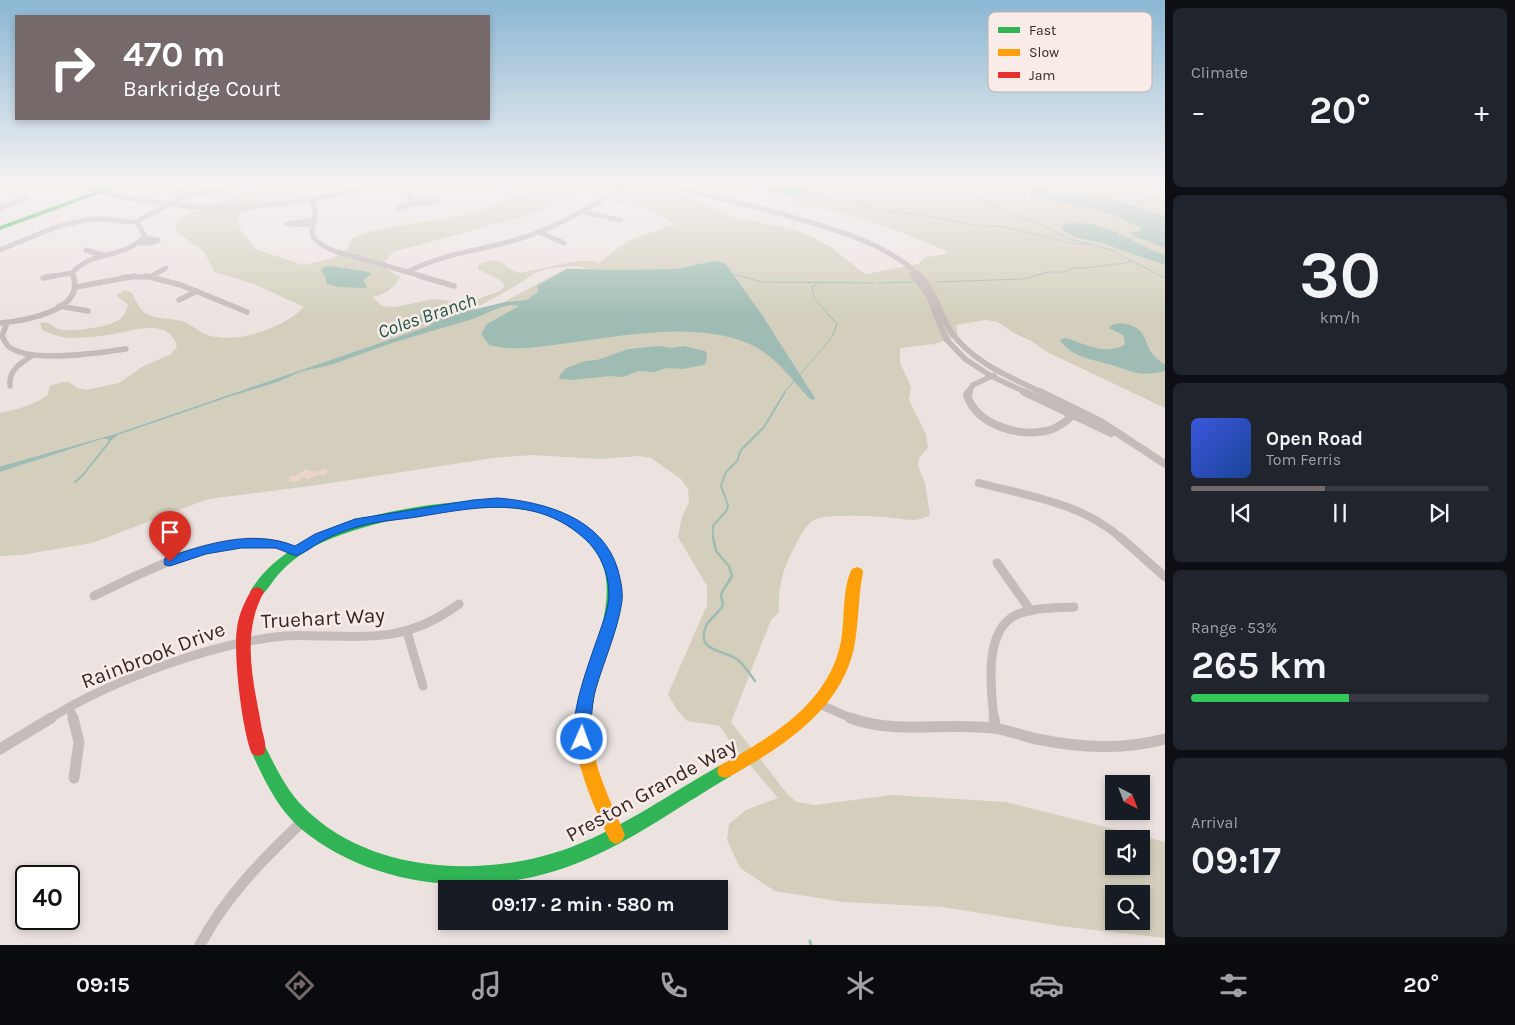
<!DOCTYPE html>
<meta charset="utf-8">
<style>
:root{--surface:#171b24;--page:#20242c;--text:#f1f3f6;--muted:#9ea1a6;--line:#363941;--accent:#766969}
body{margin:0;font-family:Karla,sans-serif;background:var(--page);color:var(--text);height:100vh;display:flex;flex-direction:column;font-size:19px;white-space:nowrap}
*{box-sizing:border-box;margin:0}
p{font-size:16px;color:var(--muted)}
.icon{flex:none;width:28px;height:28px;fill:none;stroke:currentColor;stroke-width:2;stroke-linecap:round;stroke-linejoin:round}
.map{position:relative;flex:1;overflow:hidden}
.drawer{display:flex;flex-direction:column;gap:8px;padding:8px;background:#0d0f14;width:350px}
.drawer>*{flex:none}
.top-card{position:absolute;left:15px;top:15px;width:475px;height:105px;border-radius:0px;box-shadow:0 2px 8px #0003;background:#766969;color:#fff;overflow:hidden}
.needle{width:32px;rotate:138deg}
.controls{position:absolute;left:1105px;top:775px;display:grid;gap:10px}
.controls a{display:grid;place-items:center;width:45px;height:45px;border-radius:0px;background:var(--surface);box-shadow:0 2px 8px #0003;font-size:25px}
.speed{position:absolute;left:15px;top:865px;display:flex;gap:10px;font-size:25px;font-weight:700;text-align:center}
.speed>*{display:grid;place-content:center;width:65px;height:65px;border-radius:50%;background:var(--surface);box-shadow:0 2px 8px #0003;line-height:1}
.speed .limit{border:2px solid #111;border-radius:8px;background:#fff;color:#111}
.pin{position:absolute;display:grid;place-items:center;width:42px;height:42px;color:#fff;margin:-51px -21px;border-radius:50% 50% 50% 0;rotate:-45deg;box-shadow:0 0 5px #0007}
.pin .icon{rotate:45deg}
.me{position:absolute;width:55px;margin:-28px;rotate:2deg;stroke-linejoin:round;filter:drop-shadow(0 0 4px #0008)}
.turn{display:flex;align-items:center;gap:18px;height:105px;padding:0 25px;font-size:22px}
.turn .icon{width:65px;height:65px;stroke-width:2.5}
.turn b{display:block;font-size:35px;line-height:42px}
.big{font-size:38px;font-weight:700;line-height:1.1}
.drawer .widget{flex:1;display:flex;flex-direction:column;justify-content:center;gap:8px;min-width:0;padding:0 18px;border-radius:8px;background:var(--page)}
.drawer .dial{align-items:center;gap:0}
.dial b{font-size:65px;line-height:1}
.song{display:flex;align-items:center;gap:15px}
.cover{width:60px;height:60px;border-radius:8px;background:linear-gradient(135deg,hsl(230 70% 55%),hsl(220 70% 35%))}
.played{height:5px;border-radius:2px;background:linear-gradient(90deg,var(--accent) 45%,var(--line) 45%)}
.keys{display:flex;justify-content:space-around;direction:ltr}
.heat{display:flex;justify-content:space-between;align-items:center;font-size:28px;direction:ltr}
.charge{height:8px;border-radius:4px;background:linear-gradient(90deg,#34c759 53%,var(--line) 0)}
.trip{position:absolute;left:438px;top:880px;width:290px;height:50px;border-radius:0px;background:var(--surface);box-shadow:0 2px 8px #0003;font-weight:700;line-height:50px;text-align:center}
.dock{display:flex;height:80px;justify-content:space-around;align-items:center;background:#090b0e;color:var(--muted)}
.dock .icon{width:35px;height:35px}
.dock .current{color:var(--accent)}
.dock b{font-size:22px;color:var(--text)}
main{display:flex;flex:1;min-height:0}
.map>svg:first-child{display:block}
.green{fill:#d3cfbc;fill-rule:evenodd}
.sand{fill:#ebd4c8}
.water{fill:#9ebcb3}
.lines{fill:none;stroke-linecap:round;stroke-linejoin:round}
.stream-far3{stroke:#9ebcb3;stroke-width:1}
.stream-far2{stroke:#9ebcb3;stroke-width:2}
.stream-far1{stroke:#9ebcb3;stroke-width:2.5}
.stream{stroke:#9ebcb3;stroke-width:3}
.street-far4{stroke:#c5bbba;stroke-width:5}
.street-far3{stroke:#c5bbba;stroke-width:5.5}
.street-far2{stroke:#c5bbba;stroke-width:8}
.street-far1{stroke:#c5bbba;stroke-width:9}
.street{stroke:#c5bbba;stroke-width:11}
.fast{fill:#30b455;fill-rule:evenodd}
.slow{fill:#ff9f0a;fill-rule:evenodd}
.jam{fill:#e5322d;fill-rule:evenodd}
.route{fill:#1a73e8;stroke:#114b97}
.labels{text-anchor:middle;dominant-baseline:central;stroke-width:5;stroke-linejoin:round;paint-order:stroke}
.water-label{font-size:19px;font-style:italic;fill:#205547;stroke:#f9ece8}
.near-street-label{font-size:21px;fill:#362828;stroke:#f9ece8}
.key{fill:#f9ece8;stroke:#beb1ae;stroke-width:1}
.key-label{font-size:14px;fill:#362828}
</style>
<main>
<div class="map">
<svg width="1165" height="945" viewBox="0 0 1165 945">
<rect width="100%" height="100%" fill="#ece3e1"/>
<path class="green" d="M 265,184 L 303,184 L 240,214 L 238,221 L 239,227 L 255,249 L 303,265 L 330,259 L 347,250 L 352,239 L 360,235 L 379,229 L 467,215 L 552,184 L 593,184 L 532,214 L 393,252 L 385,261 L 385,268 L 400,277 C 395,289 384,294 373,297 L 382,306 L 395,307 L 434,299 L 467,303 L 500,291 L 505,286 L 500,280 L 478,269 L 478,265 C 505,254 499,266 519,273 L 577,261 L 599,261 L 595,266 L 629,240 L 675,224 L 652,211 L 615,200 L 613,197 L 622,189 L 612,184 L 626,187 L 637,184 L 678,192 L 727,216 L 787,228 L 808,235 L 831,247 L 865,274 L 918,264 L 926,257 L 945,254 L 946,251 C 911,235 873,221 836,210 C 821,206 804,212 791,203 L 790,197 L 738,184 L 967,184 C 980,187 1011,190 1020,184 L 1099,184 L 1165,199 L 1165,408 L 1047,352 L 1031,341 L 1014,333 L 998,322 L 986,320 L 956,325 L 958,337 L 934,344 L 900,348 L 900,363 L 911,387 L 909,400 L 926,434 L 928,448 L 919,458 L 918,466 L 925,483 L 930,515 C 916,523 909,519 893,518 C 879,516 828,514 816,519 C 804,525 799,539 793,550 C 782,571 778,588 779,612 L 771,620 L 731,722 L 789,796 L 797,802 L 815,805 L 892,795 L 1006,802 L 1165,842 L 1165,938 L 1060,926 L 943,907 L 843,902 L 775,891 L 740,868 L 727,840 L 729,824 L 746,810 L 778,798 L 731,743 L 720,726 L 687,721 L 677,710 L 668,694 L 707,605 L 707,586 L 678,537 L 682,517 L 689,502 L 688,489 L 681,479 L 651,458 L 639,456 L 600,459 L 532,455 L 493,458 L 318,485 L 208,499 L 92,543 L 21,555 L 0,556 L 0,472 L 102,439 L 108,439 L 108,441 L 118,435 L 229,397 L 278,382 L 300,372 L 331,365 L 392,343 L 473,319 L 567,268 L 590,269 L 577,266 L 549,268 L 537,272 L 512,288 L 472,310 L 424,313 L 418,323 L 432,325 L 115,434 L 0,467 L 0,413 C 17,410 32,405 47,396 L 50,386 L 62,382 L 69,382 L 77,388 L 86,390 L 119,383 L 142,367 L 171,354 L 177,347 C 171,318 134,330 114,334 C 100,336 85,338 71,338 C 61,338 51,334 42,330 L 40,323 C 49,320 50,326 58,329 C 69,333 107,327 117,321 C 124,317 126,312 128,305 L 116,295 L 125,290 L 132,293 C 143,315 144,316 169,319 C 174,320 180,320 184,322 C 194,326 201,334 211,336 C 241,343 283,328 304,307 L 254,284 L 215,272 L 204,252 L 176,231 L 175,225 L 187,214 ZM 1114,839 L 1141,839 L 1141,866 L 1114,866 ZM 1114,894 L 1141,894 L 1141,921 L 1114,921 Z"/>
<polygon class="sand" points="305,469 314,472 324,469 328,471 324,475 315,476 309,480 304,477 296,482 289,481 289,477 298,475"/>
<g class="water">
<polygon points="738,184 795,184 828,198 803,195 789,196"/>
<path d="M 1038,189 L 1060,193 L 1090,192 L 1165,216 L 1165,248 L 1134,236 L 1131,232 L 1139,231 L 1141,228 C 1123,219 1102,210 1081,206 C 1064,202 1047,202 1031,196 L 1029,193 Z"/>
<path d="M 1070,223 C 1078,224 1087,223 1095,225 C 1120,231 1141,247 1165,255 L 1165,265 L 1102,243 L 1075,237 L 1064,231 L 1061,227 L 1062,225 Z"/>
<path d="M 714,261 L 725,263 L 762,315 L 815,398 L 814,400 L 810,399 C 793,381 777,358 754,346 C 702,320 625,335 569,343 C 542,346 516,352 489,345 L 481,334 L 487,324 L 519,306 L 510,305 L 501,307 L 473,319 L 392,343 L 331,365 L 300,372 L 278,382 L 229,397 L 118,435 L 108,443 L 108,439 L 102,439 L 0,472 L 0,467 L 2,466 L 115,434 L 432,325 L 416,321 L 418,316 L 424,313 L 472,310 L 505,302 L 527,300 L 538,292 L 537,286 L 567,269 L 619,270 L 677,269 Z"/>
<polygon points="331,266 368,272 372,274 363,280 367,287 365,288 339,287 327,284 325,276 321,271 324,267"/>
<path d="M 1120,323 C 1155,327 1138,350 1165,364 L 1165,371 C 1141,377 1133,372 1112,365 C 1092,359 1072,358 1060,340 L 1065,338 C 1084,343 1104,356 1124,345 L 1125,342 L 1123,335 L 1109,328 L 1112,325 Z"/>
<polygon points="659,346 672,348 684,346 705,351 707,354 706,363 703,365 683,369 667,368 655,372 638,371 623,377 610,376 571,380 560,379 559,376 566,368 585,361 597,360 629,349"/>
</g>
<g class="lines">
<g class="stream-far3">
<polyline points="932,184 989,202 999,208 1045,226 1066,238 1089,244"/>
<polyline points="1033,184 1041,190"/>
<polyline points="827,198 891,212 923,215 973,225 1004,227 1072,243 1094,245 1111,250 1165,278"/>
<polyline points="1130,239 1140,237"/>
<polyline points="730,273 761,282 874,283"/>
<polyline points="936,282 1023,279 1049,272 1065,272 1071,268 1087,268 1131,262"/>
<polyline points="879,283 913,282"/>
<polyline points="799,376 832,337 837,324 814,298 812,287 817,284"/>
<polyline points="784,393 794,381"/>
</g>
<g class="stream-far2">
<polyline points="75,482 83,475 109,442"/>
<polyline points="713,538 713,526 727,510 728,505 721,486 726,472 737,461 741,450 764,427 785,392"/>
</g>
<path class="stream-far1" d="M 713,537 L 716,551 L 729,566 L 732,576 L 721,594 L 723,605 C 719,613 710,618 706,626 C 695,653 725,649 738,660 C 744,665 750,674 755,681"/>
<polyline class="stream" points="810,941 811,945"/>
<g class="street-far4">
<path d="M 70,184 C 185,217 268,213 383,184"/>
<polyline points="173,184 175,189 187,195"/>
<path d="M 394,184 C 402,189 414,193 411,204 L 398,208"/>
<polyline points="646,184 662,187"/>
<path d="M 658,184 C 702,193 745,204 788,216 C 833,229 887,243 921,277"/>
<polyline points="379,188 392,184"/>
<path d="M 312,201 C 324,228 293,233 334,251 L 425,277"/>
<polyline points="411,204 438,202 433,200 412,200"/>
<polyline points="0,208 26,197"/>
<polyline points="584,212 620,220"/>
<polyline points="311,225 287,224 312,220"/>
<polyline points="539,232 564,243"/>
<polyline points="139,243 151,243 158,240 144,238"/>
<path d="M 0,250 C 30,238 61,222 94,219 C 108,218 123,222 137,222"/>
<polyline points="86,250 103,255"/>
<path d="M 409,271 C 443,254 480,250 516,240 C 556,228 591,208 625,184"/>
<polyline points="912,274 915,277"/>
<polyline points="152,276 166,268"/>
<polyline points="46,277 72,273"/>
<path d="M 74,277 L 72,273 C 91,250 126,259 145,236 L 137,222 L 143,218 L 187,195 L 222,189 L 235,184"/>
<polyline points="123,277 155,277"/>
</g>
<g class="street-far3">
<polyline points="146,276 181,285 247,312"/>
<polyline points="420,276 454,286"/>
<polyline points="914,276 928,295 946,339 965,359 991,376 1027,393"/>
<path d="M 920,276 C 937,293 938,312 950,330 C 971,362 1010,377 1043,393"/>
<polyline points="43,278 54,276"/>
<polyline points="76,287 135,276"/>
<polyline points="179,300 197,291"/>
<polyline points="59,306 88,311"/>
<path d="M 0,323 C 23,321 86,311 73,276"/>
<path d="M 7,323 L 2,336 C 4,339 6,344 8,346 C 29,364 100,353 126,349"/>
<path d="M 10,386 C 8,370 21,363 33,355"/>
<polyline points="968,393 973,385 994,375"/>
</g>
<g class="street-far2">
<path d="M 969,392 L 967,395 C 977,426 1021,438 1050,430 C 1060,427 1069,419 1076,412"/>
<polyline points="1024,392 1111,433"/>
<polyline points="1040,392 1101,422 1165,464"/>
<path d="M 979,483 C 1029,496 1081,503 1121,538"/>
</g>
<g class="street-far1">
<polyline points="1120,537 1165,577"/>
<polyline points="997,563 1031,611"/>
<path d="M 94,596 C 142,572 219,533 274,544 C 281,545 289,549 296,551"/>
<polyline points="407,632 423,686"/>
<polyline points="819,704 853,719"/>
<polyline points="69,708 74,719"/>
<path d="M 49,719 C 110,681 212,643 284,636 C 296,635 310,636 322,636 C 378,637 411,639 459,604"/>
<path d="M 994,719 C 991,689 983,631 1016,615 C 1034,607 1055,608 1074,607"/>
</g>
<g class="street">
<polyline points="73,718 79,742 74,778"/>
<path d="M 850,718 C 897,735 945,722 993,728 C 1008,730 1023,736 1037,739 C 1081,748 1122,750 1165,739"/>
<polyline points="994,718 995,728"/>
<polyline points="0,749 51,718"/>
<path d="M 200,945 C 226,896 263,859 303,821"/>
</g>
<g class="fast">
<polygon points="116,184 126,184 0,230 0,226"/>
<path d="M 503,500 C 559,502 613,527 620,589 C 622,603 619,625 612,638 L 607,639 L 602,638 L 600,634 C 608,602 614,566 587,541 C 571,526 552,515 531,511 C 476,499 369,520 319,544 C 304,551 288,563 277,576 C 272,582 268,589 263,594 C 259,597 256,597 252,595 L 250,592 C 291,519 427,500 503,500 Z"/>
<path d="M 258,742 L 264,744 C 277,770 289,796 312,815 C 379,875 493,878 574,846 C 625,826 671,793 719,766 L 725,764 L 731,766 L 733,771 L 731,776 C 674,809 618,852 555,871 C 471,897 369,886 300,828 C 276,807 263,777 250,749 L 252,744 Z"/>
</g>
<g class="slow">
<path d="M 857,567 L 862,569 L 863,572 C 858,597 859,623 854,648 C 840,711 783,746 731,776 L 725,778 L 719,776 L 717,771 L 719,766 C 771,737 829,704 841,641 C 845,620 842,587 852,569 Z"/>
<path d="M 607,629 L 612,630 L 614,634 C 607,657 597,680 593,703 C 584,752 607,792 625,835 L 622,841 L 616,844 L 610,841 C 590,797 568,753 577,704 C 582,680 592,657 600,634 L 602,630 Z"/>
</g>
<path class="jam" d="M 257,587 L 262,589 L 264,592 C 241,633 253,680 261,724 C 262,734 268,745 264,754 L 258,756 L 252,754 C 242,731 233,653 237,628 C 239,613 245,601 252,589 Z"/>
</g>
<linearGradient id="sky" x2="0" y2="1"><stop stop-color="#8ab7d3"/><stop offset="0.58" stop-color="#f6f2f2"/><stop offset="1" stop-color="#f6f2f2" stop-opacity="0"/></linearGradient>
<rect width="1165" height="317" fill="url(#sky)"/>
<path class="route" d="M 498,498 C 545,502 603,518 618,570 C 621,582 624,594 621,607 C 616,634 604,661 596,688 C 593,698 592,710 591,722 C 590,729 592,737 588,744 L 582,746 L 577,744 C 564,716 599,640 607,609 C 613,585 604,557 586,540 C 537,494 477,507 417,517 C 398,520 376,521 357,527 C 346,530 333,535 322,541 C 313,546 305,553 296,556 L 276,548 L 241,548 L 206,554 L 170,566 L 165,565 L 164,562 L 165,558 C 206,544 253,529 295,546 L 315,534 L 355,519 L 473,500 Z"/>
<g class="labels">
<g class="water-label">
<text transform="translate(427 316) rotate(-19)">Coles Branch</text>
</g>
<g class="near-street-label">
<text transform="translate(323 618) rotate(-3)">Truehart Way</text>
<text transform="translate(153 655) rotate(-21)">Rainbrook Drive</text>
<text transform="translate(651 790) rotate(-29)">Preston Grande Way</text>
</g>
</g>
<rect x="988" y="12" width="164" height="80" rx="8" class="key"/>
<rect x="998" y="27" width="22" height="6" fill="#30b455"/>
<rect x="998" y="49" width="22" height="7" fill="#ff9f0a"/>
<rect x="998" y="72" width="22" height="6" fill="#e5322d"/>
<g class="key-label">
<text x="1029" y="35">Fast</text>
<text x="1029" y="57">Slow</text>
<text x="1029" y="80">Jam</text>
</g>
</svg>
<div class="controls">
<a><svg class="needle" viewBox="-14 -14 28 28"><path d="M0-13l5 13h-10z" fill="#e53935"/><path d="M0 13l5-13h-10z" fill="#9ea1a6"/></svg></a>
<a><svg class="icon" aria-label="sound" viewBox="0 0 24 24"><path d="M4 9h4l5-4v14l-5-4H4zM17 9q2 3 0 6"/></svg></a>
<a><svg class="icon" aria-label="search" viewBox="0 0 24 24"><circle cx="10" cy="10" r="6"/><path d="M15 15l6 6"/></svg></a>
</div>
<div class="speed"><div class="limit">40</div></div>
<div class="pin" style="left:170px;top:562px;background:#d93025"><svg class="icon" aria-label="arrive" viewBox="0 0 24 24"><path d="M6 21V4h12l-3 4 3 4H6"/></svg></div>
<svg class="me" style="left:582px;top:739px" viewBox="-20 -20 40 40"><circle r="17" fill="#1a73e8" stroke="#fff" stroke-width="3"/><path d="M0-11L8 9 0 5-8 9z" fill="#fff"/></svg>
<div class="trip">09:17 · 2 min · 580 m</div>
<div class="top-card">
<div class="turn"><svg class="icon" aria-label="right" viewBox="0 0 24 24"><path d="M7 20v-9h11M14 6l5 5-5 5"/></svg><div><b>470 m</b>Barkridge Court</div></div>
</div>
</div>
<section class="drawer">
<div class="widget"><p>Climate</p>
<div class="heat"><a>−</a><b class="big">20°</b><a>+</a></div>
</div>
<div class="widget dial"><b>30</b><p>km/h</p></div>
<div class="widget">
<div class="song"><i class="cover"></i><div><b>Open Road</b><p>Tom Ferris</p></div></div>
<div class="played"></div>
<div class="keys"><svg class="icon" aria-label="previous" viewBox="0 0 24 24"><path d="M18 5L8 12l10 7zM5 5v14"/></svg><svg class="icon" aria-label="pause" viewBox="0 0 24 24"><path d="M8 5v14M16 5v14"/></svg><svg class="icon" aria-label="next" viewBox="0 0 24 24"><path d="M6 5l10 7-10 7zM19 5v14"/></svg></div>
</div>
<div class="widget"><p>Range · 53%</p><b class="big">265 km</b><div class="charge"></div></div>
<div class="widget"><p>Arrival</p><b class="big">09:17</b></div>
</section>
</main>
<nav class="dock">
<b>09:15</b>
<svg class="icon current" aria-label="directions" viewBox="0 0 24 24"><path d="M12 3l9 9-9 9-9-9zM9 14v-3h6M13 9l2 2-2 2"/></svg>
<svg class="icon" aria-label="music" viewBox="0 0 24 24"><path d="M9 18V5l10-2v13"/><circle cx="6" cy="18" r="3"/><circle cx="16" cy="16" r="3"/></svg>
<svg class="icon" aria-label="phone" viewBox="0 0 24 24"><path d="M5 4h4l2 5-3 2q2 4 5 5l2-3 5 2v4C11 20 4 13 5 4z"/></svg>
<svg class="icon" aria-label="climate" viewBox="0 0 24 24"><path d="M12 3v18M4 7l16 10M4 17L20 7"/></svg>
<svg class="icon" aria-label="car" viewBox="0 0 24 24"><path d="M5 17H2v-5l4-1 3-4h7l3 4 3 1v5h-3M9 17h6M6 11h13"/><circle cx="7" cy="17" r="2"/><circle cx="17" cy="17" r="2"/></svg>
<svg class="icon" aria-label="filters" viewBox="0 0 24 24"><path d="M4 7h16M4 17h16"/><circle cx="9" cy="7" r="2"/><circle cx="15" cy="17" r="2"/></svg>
<b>20°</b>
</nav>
